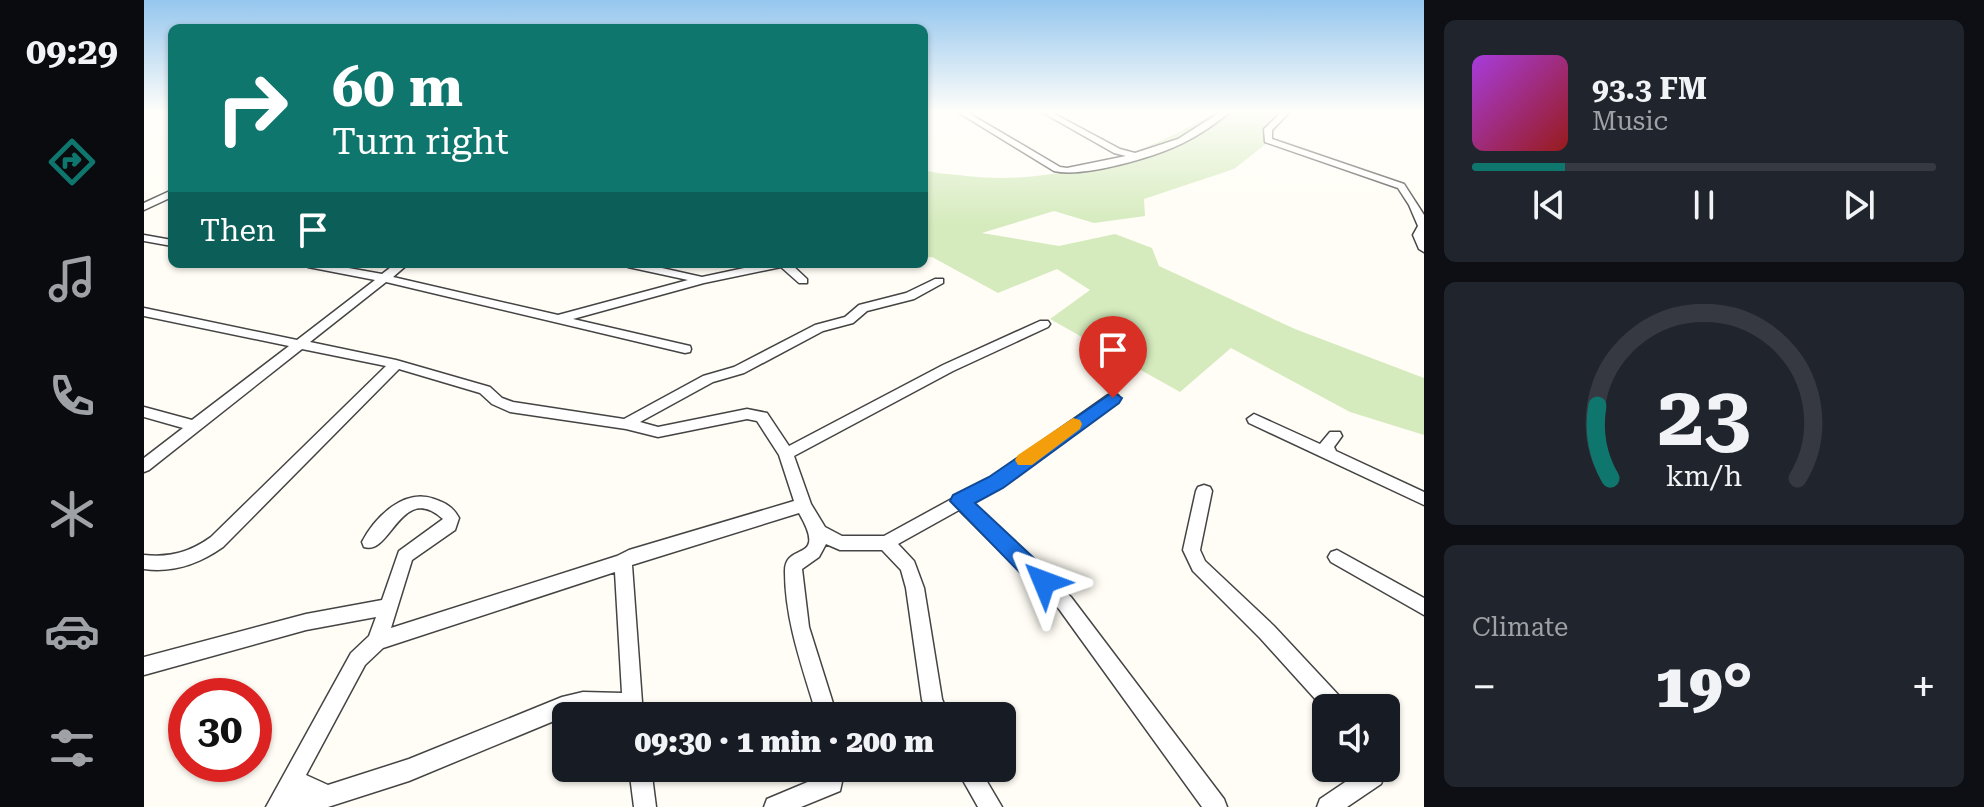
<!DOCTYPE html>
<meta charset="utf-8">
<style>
:root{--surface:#171b24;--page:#20242c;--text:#f1f3f6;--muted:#9ea1a6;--line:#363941;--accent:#0f766e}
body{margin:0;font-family:"Roboto Serif",serif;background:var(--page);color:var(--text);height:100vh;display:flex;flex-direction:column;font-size:30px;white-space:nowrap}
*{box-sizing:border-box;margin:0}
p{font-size:26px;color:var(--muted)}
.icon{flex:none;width:44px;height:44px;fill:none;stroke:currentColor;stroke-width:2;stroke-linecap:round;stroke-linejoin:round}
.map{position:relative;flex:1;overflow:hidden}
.panel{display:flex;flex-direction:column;gap:20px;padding:20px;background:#0d0f14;width:560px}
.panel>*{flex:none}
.top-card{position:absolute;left:24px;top:24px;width:760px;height:244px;border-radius:12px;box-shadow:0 2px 6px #0004;background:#0f766e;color:#fff;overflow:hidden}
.controls{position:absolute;left:1168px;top:694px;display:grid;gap:16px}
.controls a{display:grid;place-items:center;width:88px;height:88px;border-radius:12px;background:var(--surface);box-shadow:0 2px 6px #0004;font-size:40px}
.speed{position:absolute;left:24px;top:678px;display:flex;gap:16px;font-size:40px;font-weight:700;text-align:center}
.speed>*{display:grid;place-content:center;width:104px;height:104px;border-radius:50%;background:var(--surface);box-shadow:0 2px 6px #0004;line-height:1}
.speed .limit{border:12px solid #d22;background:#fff;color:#111}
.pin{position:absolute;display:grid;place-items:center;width:68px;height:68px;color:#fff;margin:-82px -34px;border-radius:50% 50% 50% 0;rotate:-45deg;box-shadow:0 0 8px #0007}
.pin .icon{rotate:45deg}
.me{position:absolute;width:88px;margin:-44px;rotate:314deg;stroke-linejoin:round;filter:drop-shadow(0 0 6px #0008)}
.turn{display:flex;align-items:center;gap:28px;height:168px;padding:0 32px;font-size:36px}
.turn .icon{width:104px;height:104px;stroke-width:2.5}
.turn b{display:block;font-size:56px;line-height:68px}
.then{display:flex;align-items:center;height:76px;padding:0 32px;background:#0003;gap:16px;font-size:30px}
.big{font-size:60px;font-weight:800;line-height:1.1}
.panel .card{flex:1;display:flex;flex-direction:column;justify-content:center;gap:12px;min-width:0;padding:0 28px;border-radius:12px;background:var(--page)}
.panel .dial{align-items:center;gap:0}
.dial svg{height:208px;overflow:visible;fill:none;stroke:var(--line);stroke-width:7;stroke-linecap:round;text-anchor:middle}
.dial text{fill:var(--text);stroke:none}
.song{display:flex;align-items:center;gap:24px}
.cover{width:96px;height:96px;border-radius:12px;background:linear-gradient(135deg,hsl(280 70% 55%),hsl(0 70% 35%))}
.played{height:8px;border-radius:4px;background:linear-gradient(90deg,var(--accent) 20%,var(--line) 20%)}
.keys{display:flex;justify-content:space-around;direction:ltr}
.heat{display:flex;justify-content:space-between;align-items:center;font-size:44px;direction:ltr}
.trip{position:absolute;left:408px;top:702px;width:464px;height:80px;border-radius:12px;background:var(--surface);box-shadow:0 2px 6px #0004;font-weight:800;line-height:80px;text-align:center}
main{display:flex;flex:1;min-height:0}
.menu{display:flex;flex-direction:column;width:144px;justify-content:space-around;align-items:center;background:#090b0e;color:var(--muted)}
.menu .icon{width:56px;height:56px}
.menu .active{color:var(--accent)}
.menu b{font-size:36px;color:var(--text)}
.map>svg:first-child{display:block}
.green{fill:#d5ebbd}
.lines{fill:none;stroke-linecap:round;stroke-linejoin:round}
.minor-casing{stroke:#444;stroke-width:3}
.minor{fill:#fff;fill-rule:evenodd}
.route{fill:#1a73e8;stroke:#114b97;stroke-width:2}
.slow{fill:#f59e0b}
</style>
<main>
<nav class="menu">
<b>09:29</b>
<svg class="icon active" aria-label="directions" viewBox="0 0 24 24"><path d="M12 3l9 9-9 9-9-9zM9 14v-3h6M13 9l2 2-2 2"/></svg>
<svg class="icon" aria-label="music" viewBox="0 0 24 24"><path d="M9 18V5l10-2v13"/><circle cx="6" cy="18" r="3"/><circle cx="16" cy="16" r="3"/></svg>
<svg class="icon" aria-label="phone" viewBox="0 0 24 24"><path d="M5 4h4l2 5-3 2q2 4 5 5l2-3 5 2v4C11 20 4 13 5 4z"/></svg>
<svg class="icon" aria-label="climate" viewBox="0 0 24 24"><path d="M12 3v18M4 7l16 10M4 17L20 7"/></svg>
<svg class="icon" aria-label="car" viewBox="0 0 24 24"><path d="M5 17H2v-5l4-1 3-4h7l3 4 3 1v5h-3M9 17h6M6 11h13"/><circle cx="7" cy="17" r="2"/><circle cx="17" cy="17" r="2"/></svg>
<svg class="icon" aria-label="filters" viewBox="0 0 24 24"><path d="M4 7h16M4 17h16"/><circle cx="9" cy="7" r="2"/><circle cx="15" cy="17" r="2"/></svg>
</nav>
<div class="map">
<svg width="1280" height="807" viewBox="0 0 1280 807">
<rect width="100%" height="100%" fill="#fffdf5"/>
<path class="green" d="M 1073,111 L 1145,111 L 1123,143 L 1090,169 L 1000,199 L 1001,216 L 950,223 L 910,211 L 838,233 L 915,246 L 971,234 L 1008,248 L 1015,266 L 1151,329 L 1280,378 L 1280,435 L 1206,412 L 1087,348 L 1036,392 L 906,319 L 946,290 L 913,269 L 854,293 L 788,257 L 780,258 L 780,170 C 793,174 808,174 822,176 C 910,186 998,157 1073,111 Z"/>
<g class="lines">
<g class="minor-casing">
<g id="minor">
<path d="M 812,111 L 821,111 L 916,167 L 923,168 L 982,156 L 970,153 L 896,111 L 905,111 L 976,149 L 991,153 L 1034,139 L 1078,111 L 1087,111 C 1074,122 1055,135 1039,143 C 1011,157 940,178 910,171 Z"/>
<polygon points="1139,111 1147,111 1128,130 1128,139 1260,184 1280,215 1280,252 1275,249 1269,235 1274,226 1265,205 1254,188 1121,142 1120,129"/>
<polygon points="28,190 28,197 0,210 0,203"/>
<polygon points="0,235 28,240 28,246 0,241"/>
<path d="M 158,264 L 182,264 L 238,274 L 251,264 L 264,264 L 249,277 L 414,315 L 544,280 L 484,267 L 478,264 L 500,264 L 558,277 L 619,264 L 647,264 L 663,279 L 663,283 L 655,283 L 637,267 L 560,283 L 429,319 L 546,346 L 547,349 L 546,352 L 541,353 L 242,282 L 166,342 L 252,360 L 346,387 L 358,398 L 369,402 L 480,419 L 559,376 L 590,367 L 671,325 L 701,317 L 715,305 L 762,293 L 791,279 L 799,279 L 799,283 L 770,299 L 723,311 L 709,323 L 679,331 L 600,373 L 569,382 L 496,422 L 514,427 L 603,409 L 623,413 L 645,446 L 799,365 L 896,321 L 904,321 L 906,324 L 904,327 L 809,371 L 650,456 L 667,504 L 681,527 L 698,536 L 740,536 L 846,478 L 964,395 L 974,395 L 976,398 L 974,401 L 858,486 L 828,503 L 927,597 L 1080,799 L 1083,807 L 1058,807 L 915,609 L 815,510 L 754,544 L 770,561 L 780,588 L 798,699 L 805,716 L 785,716 L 778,700 L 762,588 L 757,570 L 738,550 L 696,550 L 682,544 L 675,557 L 658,569 L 665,627 L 693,716 L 673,716 C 659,669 641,621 641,572 C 640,540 685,565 655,513 L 488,565 L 499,716 L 479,716 L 479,713 L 439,712 L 422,716 L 265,781 L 184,807 L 122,807 L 207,653 L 225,636 L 232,617 L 162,630 L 0,675 L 0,657 L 162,614 L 238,600 L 255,551 L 299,519 C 257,481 247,556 220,547 L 218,542 C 231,517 260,488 290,499 C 302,503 309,507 315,518 L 311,530 L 268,560 L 247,628 L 473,556 L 485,550 L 650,501 L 635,455 L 613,421 L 603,419 L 514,437 L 482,429 L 366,412 L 348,404 L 336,393 L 255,369 L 79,547 C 55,564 30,573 0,569 L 0,555 C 26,558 46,552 67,537 L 242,366 L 158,349 L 5,470 L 0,472 L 0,458 L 39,428 L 0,417 L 0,407 L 48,420 L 145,346 L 0,316 L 0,308 L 153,340 L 231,280 L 164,267 ZM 471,572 L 478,693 L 439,692 L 418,697 L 265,759 L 184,785 L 162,775 L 221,665 L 239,648 Z"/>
<polygon points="1110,414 1176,444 1186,432 1196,432 1198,436 1190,447 1192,451 1280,492 1280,505 1105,423 1103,419"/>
<polygon points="1060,485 1066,487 1068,491 1056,550 1061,561 1130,626 1200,701 1203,708 1182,708 1182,711 1116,638 1049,571 1039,550 1052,491 1054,487"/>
<polygon points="1193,550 1280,598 1280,615 1187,562 1184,557 1187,552"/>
<polygon points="1242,764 1244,768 1237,784 1203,807 1173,807 1176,799 1222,768 1242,768"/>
<polygon points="485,768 507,768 512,807 490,807"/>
<polygon points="679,768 701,768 696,791 657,807 620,807 623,799 678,776"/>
<polygon points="812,768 835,768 858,807 834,807"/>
</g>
</g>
<use href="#minor" class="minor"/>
</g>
<linearGradient id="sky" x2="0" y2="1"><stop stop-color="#95c6ee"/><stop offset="0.5" stop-color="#fffefa"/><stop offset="1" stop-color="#fffefa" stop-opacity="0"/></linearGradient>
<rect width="1280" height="224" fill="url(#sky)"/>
<polygon class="route" points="969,392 978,398 975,403 859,488 831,503 908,575 912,582 908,589 900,592 892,589 806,501 809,495 845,477"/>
<polygon class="slow" points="929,418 936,420 938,424 936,429 888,465 874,465 871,460 874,455"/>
</svg>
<div class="controls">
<a><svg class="icon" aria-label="sound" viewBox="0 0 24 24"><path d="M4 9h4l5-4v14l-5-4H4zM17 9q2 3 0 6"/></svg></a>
</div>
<div class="speed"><div class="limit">30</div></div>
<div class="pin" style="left:969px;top:398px;background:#d93025"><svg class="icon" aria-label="arrive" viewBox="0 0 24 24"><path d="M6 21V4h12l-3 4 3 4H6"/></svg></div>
<svg class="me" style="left:900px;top:582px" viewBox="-20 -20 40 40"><path d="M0-17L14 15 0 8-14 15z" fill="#1a73e8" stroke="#fff" stroke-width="4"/></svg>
<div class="trip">09:30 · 1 min · 200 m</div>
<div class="top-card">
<div class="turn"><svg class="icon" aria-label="right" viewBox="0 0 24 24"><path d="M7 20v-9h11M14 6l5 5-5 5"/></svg><div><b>60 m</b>Turn right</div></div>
<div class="then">Then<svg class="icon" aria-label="arrive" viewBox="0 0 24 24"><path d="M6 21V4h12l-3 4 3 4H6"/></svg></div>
</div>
</div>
<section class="panel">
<div class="card">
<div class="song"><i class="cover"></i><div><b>93.3 FM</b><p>Music</p></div></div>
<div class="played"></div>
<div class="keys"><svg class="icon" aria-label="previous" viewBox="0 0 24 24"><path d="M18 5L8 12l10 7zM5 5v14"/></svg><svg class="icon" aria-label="pause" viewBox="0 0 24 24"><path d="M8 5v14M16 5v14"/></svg><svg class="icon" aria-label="next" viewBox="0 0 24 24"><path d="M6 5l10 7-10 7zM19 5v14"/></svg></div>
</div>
<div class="card dial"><svg viewBox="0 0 100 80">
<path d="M14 69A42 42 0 1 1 86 69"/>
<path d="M14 69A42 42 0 0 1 9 41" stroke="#0f766e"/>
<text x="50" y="56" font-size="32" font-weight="700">23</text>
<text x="50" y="72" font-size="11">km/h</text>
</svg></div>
<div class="card"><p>Climate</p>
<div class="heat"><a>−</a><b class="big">19°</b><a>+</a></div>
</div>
</section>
</main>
